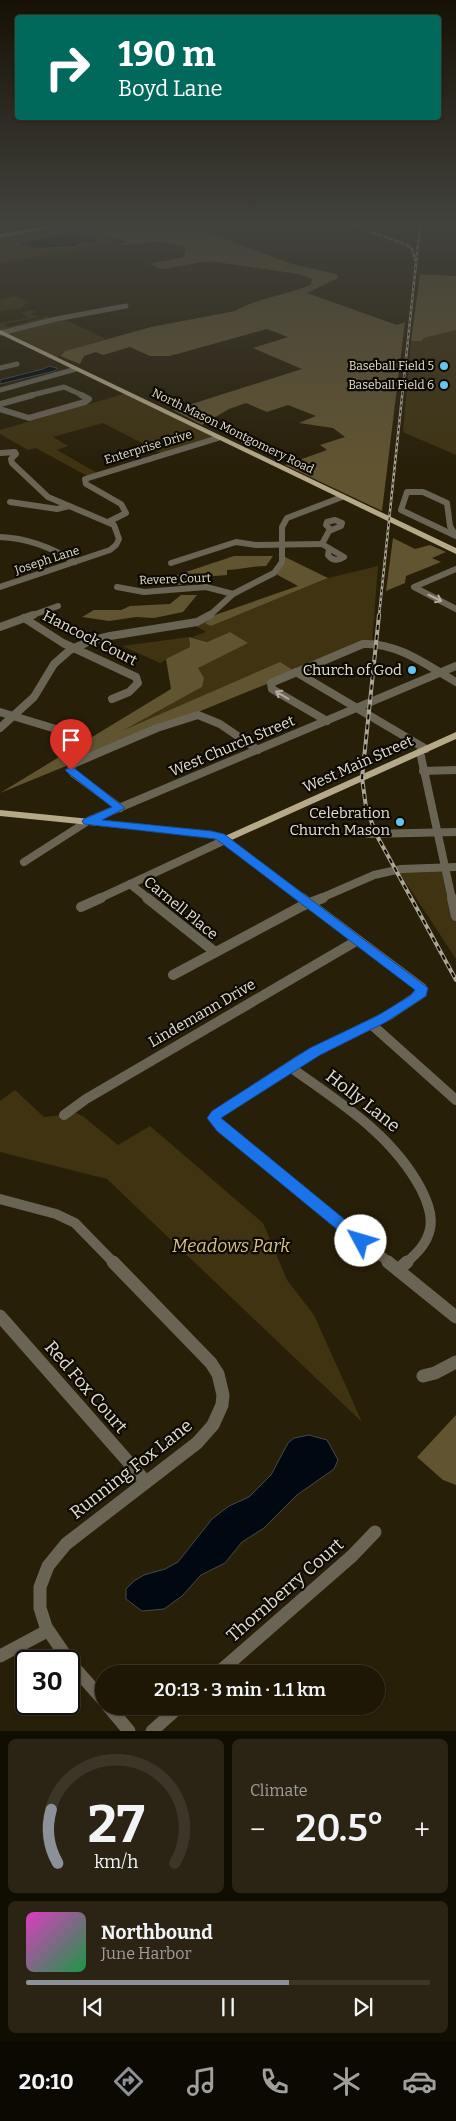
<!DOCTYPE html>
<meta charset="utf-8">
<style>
:root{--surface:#1e1706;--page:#2b2414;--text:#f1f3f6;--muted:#a19f9b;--line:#3c3628;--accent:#8c9099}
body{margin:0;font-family:Bitter,serif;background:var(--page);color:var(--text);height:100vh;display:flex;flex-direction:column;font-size:19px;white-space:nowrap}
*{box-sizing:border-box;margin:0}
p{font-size:16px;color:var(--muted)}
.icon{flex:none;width:28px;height:28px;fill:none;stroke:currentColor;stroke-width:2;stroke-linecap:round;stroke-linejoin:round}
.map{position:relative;height:1731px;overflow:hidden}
.details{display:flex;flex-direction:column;gap:8px;padding:8px;background:#100d03;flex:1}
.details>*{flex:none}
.top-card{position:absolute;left:15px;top:15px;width:426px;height:105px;border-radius:5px;box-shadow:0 1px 4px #0004,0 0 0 1px var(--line);background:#00695c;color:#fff;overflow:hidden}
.speed{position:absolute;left:15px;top:1650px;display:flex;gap:10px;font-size:25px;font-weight:700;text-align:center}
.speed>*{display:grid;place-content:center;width:65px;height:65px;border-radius:50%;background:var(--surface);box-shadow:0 1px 4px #0004,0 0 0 1px var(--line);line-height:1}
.speed .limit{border:2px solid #111;border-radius:8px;background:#fff;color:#111}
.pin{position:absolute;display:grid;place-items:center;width:42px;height:42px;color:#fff;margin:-51px -21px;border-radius:50% 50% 50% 0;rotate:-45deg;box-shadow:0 0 5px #0007}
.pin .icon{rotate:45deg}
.me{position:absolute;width:55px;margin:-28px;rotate:309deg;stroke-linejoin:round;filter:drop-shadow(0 0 4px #0008)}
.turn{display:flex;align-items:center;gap:18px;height:105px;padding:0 20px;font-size:22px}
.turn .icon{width:65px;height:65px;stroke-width:2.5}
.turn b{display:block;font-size:35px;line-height:42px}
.big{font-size:38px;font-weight:600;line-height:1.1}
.details .card{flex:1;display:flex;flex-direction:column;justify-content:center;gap:8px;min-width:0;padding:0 18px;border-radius:8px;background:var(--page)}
.details .dial{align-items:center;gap:0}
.dial svg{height:130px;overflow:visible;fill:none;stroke:var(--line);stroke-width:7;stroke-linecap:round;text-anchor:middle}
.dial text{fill:var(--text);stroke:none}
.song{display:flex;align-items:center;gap:15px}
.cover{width:60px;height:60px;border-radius:8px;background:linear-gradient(135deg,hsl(310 70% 55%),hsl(140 70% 35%))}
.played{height:5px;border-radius:2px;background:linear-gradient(90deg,var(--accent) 65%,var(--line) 65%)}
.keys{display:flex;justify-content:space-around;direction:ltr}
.heat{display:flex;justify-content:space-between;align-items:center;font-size:28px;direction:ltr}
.details .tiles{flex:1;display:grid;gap:8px;grid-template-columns:1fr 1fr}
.card:last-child{grid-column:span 2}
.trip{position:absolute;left:95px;top:1665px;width:290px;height:50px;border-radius:25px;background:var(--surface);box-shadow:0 1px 4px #0004,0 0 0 1px var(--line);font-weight:600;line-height:50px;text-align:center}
.tab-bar{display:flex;height:80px;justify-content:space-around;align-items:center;background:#0c0902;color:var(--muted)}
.tab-bar .icon{width:35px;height:35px}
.tab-bar .selected{color:var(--accent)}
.tab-bar b{font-size:22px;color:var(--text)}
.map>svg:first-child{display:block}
.green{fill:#3f3312}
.forest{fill:#615431}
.water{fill:#000911;stroke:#44494a}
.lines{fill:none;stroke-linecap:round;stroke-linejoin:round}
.minor-far4{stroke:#6a6455;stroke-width:5}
.minor-far3{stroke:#6a6455;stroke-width:6}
.minor-far2{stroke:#6a6455;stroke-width:8}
.minor-far1{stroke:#6a6455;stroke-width:10}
.minor{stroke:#6a6455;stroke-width:13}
.major{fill:#b5a989;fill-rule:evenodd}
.rail-far1-casing{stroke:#aba594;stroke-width:2.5}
.rail-casing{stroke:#aba594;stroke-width:4}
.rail-far1{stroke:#0d0a03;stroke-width:1;stroke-dasharray:3;stroke-linecap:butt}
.rail{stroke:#0d0a03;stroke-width:2;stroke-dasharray:5;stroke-linecap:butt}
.oneway{stroke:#b2ad9e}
.route{fill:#1a73e8;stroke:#114b97}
.poi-dot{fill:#66c4ef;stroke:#0d0a03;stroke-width:2}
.labels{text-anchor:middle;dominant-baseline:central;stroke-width:4.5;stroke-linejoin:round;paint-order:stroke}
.far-poi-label{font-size:12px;fill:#e2ddcf;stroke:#0d0a03;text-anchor:end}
.far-street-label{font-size:12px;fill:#e2ddcf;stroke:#0d0a03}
.street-label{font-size:15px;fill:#e2ddcf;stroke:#0d0a03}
.poi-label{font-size:15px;fill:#e2ddcf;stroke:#0d0a03;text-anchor:end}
.near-street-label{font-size:18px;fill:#e2ddcf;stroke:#0d0a03}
.near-park-label{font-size:18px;font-style:italic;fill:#d7c082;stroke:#0d0a03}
</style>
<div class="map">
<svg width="456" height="1731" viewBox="0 0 456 1731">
<rect width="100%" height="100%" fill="#281f08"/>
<g class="green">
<polygon points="54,226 65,229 90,229 114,239 110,243 0,263 0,236"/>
<polygon points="16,296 30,303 24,304 22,308 0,312 0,299"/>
<polygon points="29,311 37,311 30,314 40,317 5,324 5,326 9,327 48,316 50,319 62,318 106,339 65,351 55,359 0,332 0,323 29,318 21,313"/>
<polygon points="456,330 456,455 403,432 411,341 422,341 424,338"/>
<polygon points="127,393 218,438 163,454 103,423 53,437 68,446 57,450 99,474 89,477 36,448 28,450 0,434 0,430"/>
<polygon points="378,566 372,643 115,735 202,687 198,669 230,632 207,642 192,637 206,632 192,624 203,619 211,626 328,578"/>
<polygon points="189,637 190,647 160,663 122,646"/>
<polygon points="445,867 456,914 456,959 399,872"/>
<polygon points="15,1090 44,1117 64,1115 69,1109 84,1117 118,1145 150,1126 263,1223 287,1280 314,1315 362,1422 107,1179 0,1152 0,1101"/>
</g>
<g class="forest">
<path d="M 68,225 L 188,225 L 292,264 L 336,274 L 338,278 L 307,293 L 397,325 L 405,322 L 382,511 L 285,465 L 327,450 L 320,445 L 345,437 L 333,428 L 299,423 L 316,416 L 288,405 L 267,412 L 246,403 L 229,409 L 202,425 L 173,410 L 302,369 L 253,348 L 288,337 L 267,329 L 170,356 L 150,356 L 130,347 L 103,355 L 96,352 L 84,356 L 80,364 L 60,356 L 65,351 L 151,327 L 235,311 C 258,298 286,295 311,285 L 312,279 L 299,274 L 209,261 L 162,269 L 150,264 L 184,257 L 186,247 C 174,244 162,240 149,242 C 139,242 131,247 121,244 L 129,241 L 121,240 L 93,229 L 91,226 Z"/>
<polygon points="420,274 456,276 456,330 424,338 422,341 411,341"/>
<polygon points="393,538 415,549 430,545 446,552 432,558 441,562 406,576 405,583 386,591"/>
<path d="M 234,556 L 273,556 L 266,566 C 252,566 241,570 227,570 L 227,575 L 204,577 L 203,583 L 178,585 L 177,575 Z"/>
<polygon points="283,556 328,578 211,626 205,623 215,615 298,586 274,573"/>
<polygon points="181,595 197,595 183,612 154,618 136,617 109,621 82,617 94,610 121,610 130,606 170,604"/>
<polygon points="230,632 248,643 198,668 204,678 202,687 124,730 280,662 296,672 0,793 171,689 166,659 190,647 189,637 207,642"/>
<polygon points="456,1415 456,1485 443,1480 417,1457"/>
</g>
<g class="water">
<polygon points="75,231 95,238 97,243 82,243 74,247 47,248 32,248 15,243"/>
<polygon points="49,366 57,368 55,371 0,384 0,380 43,369"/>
<polygon points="309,1435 327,1440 338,1460 334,1469 297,1495 264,1528 242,1542 225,1563 201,1575 182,1596 164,1609 142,1611 126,1599 126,1589 134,1581 144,1575 165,1569 178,1562 212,1519 229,1506 249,1497 271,1475 288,1443 294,1438"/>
</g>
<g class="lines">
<g class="minor-far4">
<polyline points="1,333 56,319 126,306"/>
<polyline points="0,368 17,364"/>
<polyline points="0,390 76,369"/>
<polyline points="28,396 64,387 84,396"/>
</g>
<g class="minor-far3">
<polyline points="0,404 33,395"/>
<polyline points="0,409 29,418 85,402 89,399 81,395"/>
<polyline points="0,453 15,452 16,454 11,459 12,463 48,497 114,525 119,539 116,545 110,550 0,587"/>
<polygon points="407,492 423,492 447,503 450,526 456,536 401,510"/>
<polyline points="10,502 57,509 69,506"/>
<polyline points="108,522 126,513 121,504 86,484 85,479 218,438"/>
<path d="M 0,537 C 28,538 51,547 75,562"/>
<path d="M 329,549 L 328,555 C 332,561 338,561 344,557 L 322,544 L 329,531 L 341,526 L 342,523 L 335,520 L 327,522 L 326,525 L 331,530"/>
<polyline points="171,563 236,542 256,545 322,544"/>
<polyline points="456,569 414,587 456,609"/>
<polyline points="117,587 144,592 206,587 233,594"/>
<polyline points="30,616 58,606"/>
<polyline points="209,616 233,594 274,573 282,562 282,527 287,518 342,497"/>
</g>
<g class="minor-far2">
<polyline points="24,618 63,643 136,677 138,683 129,692 112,699"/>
<polyline points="0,627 33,615"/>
<polyline points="296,672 426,749"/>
<polyline points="0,712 56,729"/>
<path d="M 327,721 L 272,689 L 271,683 L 363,644 C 397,642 428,666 456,682"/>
<polyline points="0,728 34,697 54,664 70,650 90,641 110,636 197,622 210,615"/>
<polyline points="420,752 452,899"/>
<polyline points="423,771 456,770"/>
<polyline points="120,808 73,773 71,769 73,764 157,728 198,715 220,724 258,750"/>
<polyline points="368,834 456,832"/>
<polyline points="24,862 88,821 456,666"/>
<polyline points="130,884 149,899"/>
<polyline points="98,899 225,840 304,899"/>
<polyline points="319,899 374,875 401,869 456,867"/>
</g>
<g class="minor-far1">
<polyline points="147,898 215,952"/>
<polyline points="302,898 422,988 422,993 389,1015 301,1059 217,1114 214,1119 390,1263"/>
<polyline points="452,898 456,916"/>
<polyline points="81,907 101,898"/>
<polyline points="173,975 302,906 323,898"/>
<polyline points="371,1024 456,1100"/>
<path d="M 290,1067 C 339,1102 392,1134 421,1189 C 427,1201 433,1215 430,1229 C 427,1244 416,1254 406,1263"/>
<polyline points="64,1115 86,1099 358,940"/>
<polyline points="0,1199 56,1214 75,1223 114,1263"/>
</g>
<g class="minor">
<polyline points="388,1262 456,1317"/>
<polyline points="398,1270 407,1262"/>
<polyline points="0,1316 146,1482"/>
<polyline points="423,1376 435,1373 456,1362"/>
<polyline points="0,1656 47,1631"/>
<polyline points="217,1674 352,1556 375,1532"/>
<polyline points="104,1701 72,1665 46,1627 40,1608 40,1587 48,1566 66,1544 197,1443 213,1425 222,1405 223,1395 218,1374 211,1363 113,1262"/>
<polyline points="108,1706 129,1731"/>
<polyline points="152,1731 180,1706"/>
</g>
<g class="major">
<polygon points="51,225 63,225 0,238 0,234"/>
<polygon points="0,330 456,548 456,554 0,334"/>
<polygon points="456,732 456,739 225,843 209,837 0,816 0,810 211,831 225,836"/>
</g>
<g class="rail-far1-casing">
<g id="rail-far1">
<polyline points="353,225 407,245 412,249 415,260"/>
<polyline points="379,616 420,225"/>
</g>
</g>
<g class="rail-casing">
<polyline id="rail" points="379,615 362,778 366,807 376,834 456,980"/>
</g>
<use href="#rail-far1" class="rail-far1"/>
<use href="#rail" class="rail"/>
</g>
<defs><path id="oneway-shaft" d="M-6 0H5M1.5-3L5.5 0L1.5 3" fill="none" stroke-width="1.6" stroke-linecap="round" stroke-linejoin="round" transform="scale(1.25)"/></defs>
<g class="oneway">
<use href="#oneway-shaft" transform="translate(435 598) rotate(26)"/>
<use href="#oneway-shaft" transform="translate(282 695) rotate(-149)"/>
</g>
<linearGradient id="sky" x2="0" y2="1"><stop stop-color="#161104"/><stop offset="0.48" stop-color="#42423d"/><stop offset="1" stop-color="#42423d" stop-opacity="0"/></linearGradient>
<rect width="456" height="467" fill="url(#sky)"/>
<polygon class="route" points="71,767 74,768 125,808 102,820 211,831 224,834 428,988 426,996 386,1022 320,1055 221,1118 366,1237 368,1241 366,1245 361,1246 356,1245 217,1131 207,1118 212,1111 310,1048 377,1016 410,996 415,990 216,839 84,824 82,821 84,819 112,807 67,772 65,770"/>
<g class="poi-dot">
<circle cx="444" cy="366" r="5"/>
<circle cx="444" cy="385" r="5"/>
<circle cx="412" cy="670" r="5"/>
<circle cx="400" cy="822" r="5"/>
</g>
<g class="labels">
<g class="far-poi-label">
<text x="434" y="366">Baseball Field 5</text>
<text x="434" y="385">Baseball Field 6</text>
</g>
<g class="far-street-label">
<text transform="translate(233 431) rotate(26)">North Mason Montgomery Road</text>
<text transform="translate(148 447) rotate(-17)">Enterprise Drive</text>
<text transform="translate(47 560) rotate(-18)">Joseph Lane</text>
<text transform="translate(175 579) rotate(-2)">Revere Court</text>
</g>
<g class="street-label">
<text transform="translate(90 638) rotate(27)">Hancock Court</text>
<text transform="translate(232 746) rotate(-23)">West Church Street</text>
<text transform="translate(358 764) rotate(-24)">West Main Street</text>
<text transform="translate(181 908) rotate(39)">Carnell Place</text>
<text transform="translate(202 1013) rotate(-30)">Lindemann Drive</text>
</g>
<g class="poi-label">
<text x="402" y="670">Church of God</text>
<text x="390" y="813">Celebration<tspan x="390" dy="17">Church Mason</tspan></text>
</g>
<g class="near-street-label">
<text transform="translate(363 1101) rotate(38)">Holly Lane</text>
<text transform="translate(86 1387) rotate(49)">Red Fox Court</text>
<text transform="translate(131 1469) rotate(-38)">Running Fox Lane</text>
<text transform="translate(285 1590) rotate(-41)">Thornberry Court</text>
</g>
<g class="near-park-label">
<text x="231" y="1246">Meadows Park</text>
</g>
</g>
</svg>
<div class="speed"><div class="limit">30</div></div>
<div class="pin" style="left:71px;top:770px;background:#d93025"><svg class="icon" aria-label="arrive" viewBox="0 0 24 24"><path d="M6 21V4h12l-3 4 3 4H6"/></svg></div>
<svg class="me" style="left:361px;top:1241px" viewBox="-20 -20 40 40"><circle r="19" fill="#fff"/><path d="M0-13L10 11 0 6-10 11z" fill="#1a73e8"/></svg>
<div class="trip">20:13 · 3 min · 1.1 km</div>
<div class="top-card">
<div class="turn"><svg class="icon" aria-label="right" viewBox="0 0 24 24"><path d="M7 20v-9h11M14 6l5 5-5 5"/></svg><div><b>190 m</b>Boyd Lane</div></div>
</div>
</div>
<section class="details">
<div class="tiles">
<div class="card dial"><svg viewBox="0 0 100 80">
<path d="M14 69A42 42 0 1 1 86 69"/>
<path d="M14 69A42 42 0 0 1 10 36" stroke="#8c9099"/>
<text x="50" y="56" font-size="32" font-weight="700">27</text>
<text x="50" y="72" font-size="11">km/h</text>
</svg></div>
<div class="card"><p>Climate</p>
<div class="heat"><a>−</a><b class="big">20.5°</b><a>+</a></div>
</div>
<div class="card">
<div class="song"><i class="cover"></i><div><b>Northbound</b><p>June Harbor</p></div></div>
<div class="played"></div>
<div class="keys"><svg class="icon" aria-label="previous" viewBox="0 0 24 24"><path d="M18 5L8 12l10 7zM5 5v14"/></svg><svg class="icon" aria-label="pause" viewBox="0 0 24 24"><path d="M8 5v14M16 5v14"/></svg><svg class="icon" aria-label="next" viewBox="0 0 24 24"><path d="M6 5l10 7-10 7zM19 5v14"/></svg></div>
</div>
</div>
</section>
<nav class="tab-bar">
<b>20:10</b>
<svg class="icon selected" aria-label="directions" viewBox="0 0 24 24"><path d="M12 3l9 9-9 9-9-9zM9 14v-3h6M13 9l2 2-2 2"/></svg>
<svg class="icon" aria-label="music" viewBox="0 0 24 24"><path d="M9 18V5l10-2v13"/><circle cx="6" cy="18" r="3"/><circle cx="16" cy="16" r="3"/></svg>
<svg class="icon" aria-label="phone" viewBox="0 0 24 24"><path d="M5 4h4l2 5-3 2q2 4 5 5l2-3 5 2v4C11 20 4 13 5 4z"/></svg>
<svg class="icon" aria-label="climate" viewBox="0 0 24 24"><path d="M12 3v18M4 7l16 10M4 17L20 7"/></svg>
<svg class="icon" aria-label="car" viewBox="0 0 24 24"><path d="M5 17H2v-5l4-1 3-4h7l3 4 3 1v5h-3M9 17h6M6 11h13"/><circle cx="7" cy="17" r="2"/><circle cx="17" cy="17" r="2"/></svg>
</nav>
